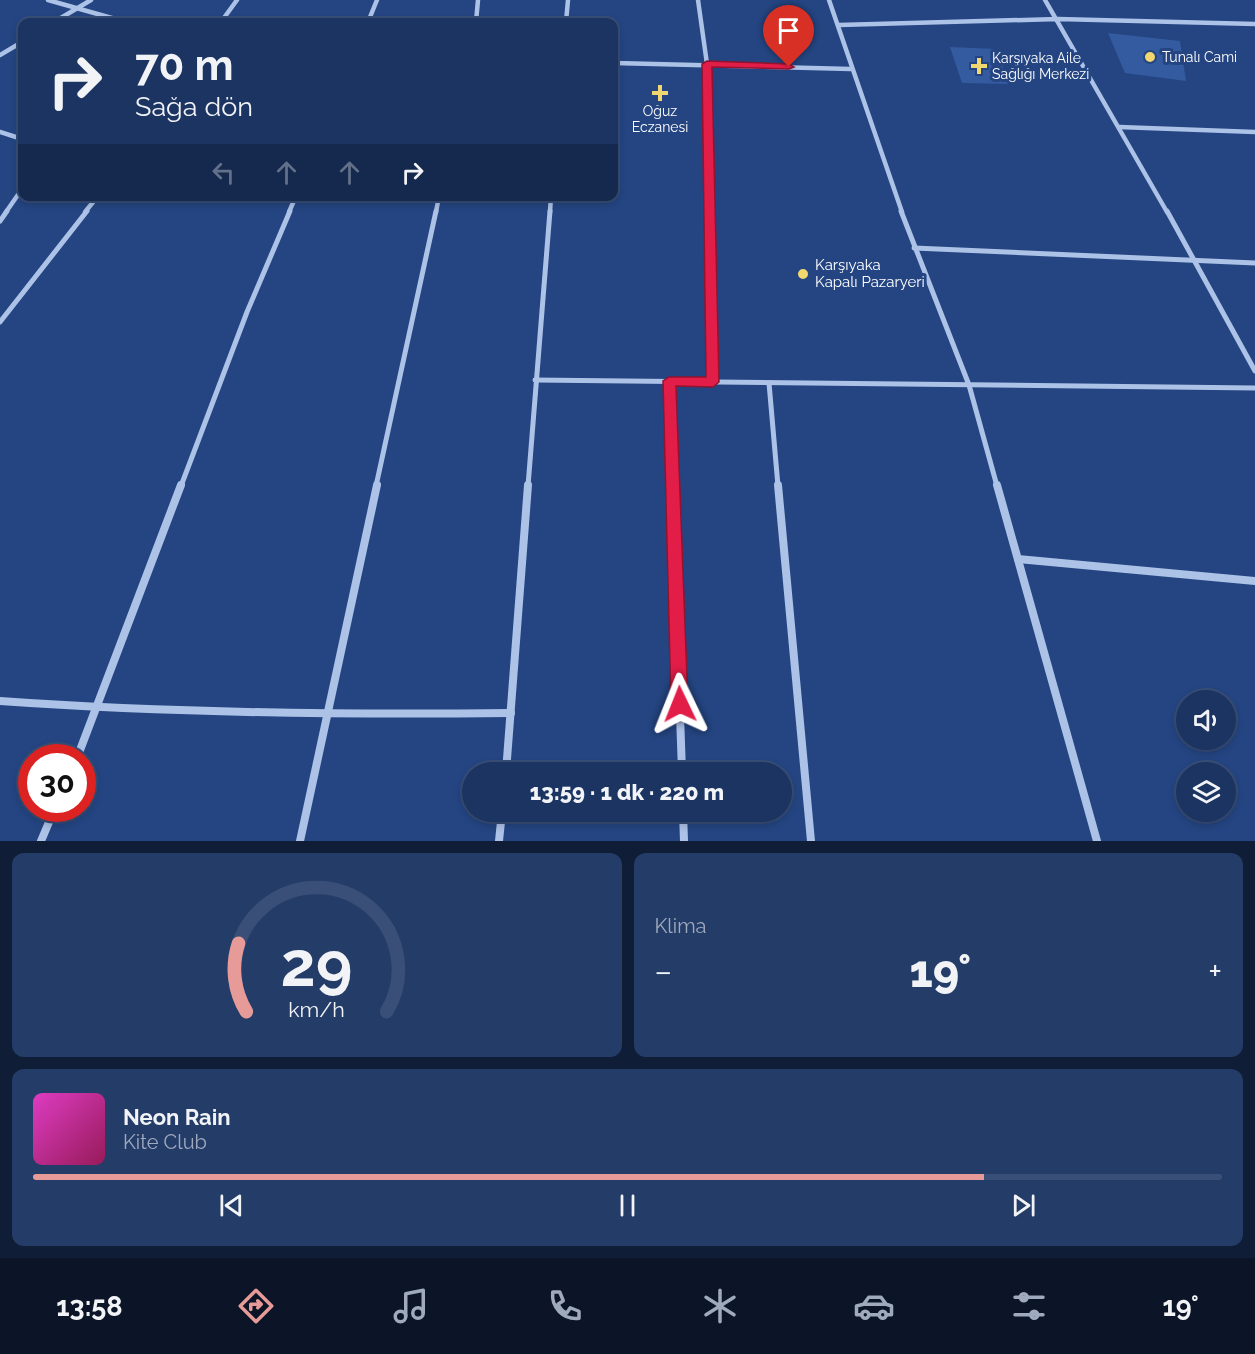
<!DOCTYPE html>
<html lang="tr">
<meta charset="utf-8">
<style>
:root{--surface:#1b3462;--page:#243c68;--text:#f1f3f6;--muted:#a0aabe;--line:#394f77;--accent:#e69b98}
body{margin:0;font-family:Raleway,sans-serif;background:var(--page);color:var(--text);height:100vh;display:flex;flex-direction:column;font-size:22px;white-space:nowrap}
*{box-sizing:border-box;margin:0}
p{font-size:20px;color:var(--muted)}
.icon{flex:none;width:33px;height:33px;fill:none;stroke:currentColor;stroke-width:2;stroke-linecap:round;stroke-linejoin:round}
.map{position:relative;height:841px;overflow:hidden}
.sheet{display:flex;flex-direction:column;gap:12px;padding:12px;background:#0f1d36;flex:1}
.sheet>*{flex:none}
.guide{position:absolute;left:18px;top:18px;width:600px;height:183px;border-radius:12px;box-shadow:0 3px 9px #0003,0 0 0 2px var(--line);background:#1b3462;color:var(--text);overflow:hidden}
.buttons{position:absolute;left:1176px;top:690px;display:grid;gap:12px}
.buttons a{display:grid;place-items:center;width:60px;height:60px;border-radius:50%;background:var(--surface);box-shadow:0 3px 9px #0003,0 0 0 2px var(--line);font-size:30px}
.speed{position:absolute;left:18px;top:744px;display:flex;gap:12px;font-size:30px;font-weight:700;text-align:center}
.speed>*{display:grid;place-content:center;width:78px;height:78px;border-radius:50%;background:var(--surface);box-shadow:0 3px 9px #0003,0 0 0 2px var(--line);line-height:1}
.speed .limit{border:9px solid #d22;background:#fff;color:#111}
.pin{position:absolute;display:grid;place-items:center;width:51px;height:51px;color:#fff;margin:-62px -26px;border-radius:50% 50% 50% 0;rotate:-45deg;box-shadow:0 0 6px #0007}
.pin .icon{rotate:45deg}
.me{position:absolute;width:66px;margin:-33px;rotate:358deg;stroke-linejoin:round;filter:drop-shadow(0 0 4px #0008)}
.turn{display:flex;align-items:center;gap:21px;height:126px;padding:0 18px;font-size:27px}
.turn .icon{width:78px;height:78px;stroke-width:2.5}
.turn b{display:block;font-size:42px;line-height:51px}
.lanes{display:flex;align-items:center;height:57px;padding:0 18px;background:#0003;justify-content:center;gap:30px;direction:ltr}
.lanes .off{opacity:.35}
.big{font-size:45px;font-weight:800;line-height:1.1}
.sheet .widget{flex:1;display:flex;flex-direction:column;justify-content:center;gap:9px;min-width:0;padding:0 21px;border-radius:12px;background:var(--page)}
.sheet .dial{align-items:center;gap:0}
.dial svg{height:156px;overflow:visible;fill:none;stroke:var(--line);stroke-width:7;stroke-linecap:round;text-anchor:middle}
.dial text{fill:var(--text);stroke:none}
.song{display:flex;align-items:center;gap:18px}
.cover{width:72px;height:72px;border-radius:9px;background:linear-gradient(135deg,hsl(310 70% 55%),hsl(330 70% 35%))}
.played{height:6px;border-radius:3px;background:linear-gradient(90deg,var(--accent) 80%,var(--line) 80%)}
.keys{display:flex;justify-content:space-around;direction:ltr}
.heat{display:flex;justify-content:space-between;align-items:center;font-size:33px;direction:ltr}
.sheet .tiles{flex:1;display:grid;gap:12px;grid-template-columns:1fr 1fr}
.widget:last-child{grid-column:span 2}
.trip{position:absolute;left:462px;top:762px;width:330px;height:60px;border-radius:30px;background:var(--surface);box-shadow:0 3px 9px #0003,0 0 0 2px var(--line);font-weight:800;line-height:60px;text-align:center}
.tabs{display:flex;height:96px;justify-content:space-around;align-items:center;background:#0b1527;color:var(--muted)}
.tabs .icon{width:42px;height:42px}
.tabs .on{color:var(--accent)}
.tabs b{font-size:27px;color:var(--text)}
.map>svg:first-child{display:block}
.building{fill:#345b9f}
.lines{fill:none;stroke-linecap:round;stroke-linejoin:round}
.street-far2{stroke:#acc2e7;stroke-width:4.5}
.street-far1{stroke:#acc2e7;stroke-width:5}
.street{stroke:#acc2e7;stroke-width:8}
.route{fill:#e11d48;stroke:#92132f;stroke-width:1.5}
.poi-dot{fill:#f1d770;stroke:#244582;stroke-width:2}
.labels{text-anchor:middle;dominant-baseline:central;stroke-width:6;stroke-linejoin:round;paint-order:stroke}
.far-poi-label{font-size:14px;fill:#fff;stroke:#244582;text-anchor:start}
.poi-label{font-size:15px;fill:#fff;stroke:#244582;text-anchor:start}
</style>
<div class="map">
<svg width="1255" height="841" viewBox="0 0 1255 841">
<rect width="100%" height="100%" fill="#244582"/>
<g class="building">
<polygon points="1108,33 1180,41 1186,81 1125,73"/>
<polygon points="950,47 995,49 1010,84 962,83"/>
</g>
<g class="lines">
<g class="street-far2">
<polyline points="48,0 126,22"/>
<polyline points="698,0 707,64 710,212"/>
<polyline points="829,0 902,212"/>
<polyline points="1045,0 1167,212"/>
<polyline points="54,22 91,0"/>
<polyline points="221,22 237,0"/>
<polyline points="368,22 377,0"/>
<polyline points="476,22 478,0"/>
<polyline points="566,22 568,0"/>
<polyline points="839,25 1058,19 1255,24"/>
<polyline points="0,55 22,42"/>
<polyline points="614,63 851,69"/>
<polyline points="1119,127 1255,132"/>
<polyline points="0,132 22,139"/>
<polyline points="6,212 22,189"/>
<polyline points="85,212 98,196"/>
<polyline points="289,212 296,196"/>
<polyline points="436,212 439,196"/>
<polyline points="550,212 551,196"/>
</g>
<g class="street-far1">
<polyline points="710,211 713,382"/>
<polyline points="901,211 969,385 997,486"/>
<polyline points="1167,211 1255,371"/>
<polyline points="0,221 7,211"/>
<polyline points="914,248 1255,263"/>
<polyline points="0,322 87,211"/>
<polyline points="535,380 1255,388"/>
<polyline points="669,381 673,486"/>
<polyline points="769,383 778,486"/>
<polyline points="181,486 247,312 290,211"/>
<polyline points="376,486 436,211"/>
<polyline points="528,486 550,211"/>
</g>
<g class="street">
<polyline points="672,485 682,772"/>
<polyline points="778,485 811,841"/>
<polyline points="997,485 1097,841"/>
<polyline points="1018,559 1255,581"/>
<path d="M 0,701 C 170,713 340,715 511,713"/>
<polyline points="77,758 181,485"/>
<polyline points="506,772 528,485"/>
<polyline points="683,812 684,841"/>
<polyline points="41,841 55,808"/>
<polyline points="300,841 377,485"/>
<polyline points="499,841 502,812"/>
</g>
</g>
<polygon class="route" points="707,61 789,64 794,67 789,69 712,67 719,382 713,387 676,386 688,704 686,709 680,712 673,709 671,704 663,381 669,377 706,377 702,64"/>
<g class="poi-dot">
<circle cx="1150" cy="57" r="6"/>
<path d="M976 57h6v6h6v6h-6v6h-6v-6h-6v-6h6z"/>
<path d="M657 84h6v6h6v6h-6v6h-6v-6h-6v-6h6z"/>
<circle cx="803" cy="274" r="6"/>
</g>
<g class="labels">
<g class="far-poi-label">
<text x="1162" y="57">Tunalı Cami</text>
<text x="992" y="58">Karşıyaka Aile<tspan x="992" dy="16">Sağlığı Merkezi</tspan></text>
<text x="660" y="111" text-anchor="middle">Oğuz<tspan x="660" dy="16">Eczanesi</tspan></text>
</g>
<g class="poi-label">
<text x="815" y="265">Karşıyaka<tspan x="815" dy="17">Kapalı Pazaryeri</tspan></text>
</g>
</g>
</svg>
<div class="buttons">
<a><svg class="icon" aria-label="sound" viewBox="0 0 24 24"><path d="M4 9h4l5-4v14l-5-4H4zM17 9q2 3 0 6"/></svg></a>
<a><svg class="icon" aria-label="layers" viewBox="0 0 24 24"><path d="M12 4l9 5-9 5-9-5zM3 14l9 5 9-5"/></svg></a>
</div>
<div class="speed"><div class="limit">30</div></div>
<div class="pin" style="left:789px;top:67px;background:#d93025"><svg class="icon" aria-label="arrive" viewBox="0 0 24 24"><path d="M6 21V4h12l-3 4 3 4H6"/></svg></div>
<svg class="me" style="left:680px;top:704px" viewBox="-20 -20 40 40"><path d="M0-17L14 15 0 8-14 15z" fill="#e11d48" stroke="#fff" stroke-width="4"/></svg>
<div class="trip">13:59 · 1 dk · 220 m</div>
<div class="guide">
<div class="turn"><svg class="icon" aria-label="right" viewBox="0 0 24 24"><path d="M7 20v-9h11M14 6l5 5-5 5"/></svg><div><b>70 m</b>Sağa dön</div></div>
<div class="lanes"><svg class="icon off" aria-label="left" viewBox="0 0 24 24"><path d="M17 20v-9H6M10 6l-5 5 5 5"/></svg><svg class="icon off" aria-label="ahead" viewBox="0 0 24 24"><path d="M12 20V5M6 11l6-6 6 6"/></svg><svg class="icon off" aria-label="ahead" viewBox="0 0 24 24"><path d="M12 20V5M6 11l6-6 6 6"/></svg><svg class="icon" aria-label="right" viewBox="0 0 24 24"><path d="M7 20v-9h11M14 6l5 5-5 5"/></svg></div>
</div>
</div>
<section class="sheet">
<div class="tiles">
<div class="widget dial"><svg viewBox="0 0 100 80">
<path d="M14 69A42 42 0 1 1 86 69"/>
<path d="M14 69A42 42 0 0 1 10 34" stroke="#e69b98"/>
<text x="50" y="56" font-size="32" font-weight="700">29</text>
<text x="50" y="72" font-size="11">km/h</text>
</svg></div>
<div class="widget"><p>Klima</p>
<div class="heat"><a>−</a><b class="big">19°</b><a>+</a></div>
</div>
<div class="widget">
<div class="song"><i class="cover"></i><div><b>Neon Rain</b><p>Kite Club</p></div></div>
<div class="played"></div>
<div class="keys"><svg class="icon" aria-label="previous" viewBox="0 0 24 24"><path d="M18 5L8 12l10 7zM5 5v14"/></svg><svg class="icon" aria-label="pause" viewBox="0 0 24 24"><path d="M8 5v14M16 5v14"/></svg><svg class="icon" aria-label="next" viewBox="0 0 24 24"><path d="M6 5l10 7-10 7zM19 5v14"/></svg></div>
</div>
</div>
</section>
<nav class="tabs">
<b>13:58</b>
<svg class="icon on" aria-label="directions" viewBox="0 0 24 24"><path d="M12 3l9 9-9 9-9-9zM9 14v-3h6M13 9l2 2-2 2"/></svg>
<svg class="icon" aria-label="music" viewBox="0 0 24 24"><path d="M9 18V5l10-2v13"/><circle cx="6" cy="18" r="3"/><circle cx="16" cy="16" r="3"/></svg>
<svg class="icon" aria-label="phone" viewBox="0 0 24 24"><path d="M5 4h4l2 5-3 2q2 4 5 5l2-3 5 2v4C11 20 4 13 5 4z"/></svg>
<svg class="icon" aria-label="climate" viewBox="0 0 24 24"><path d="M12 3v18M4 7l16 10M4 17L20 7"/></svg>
<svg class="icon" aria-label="car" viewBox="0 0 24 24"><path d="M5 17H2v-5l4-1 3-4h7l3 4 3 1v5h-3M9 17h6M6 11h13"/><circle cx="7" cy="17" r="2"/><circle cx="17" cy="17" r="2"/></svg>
<svg class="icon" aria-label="filters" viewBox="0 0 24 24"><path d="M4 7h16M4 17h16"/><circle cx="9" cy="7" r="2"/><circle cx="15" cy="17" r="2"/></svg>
<b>19°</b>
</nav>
